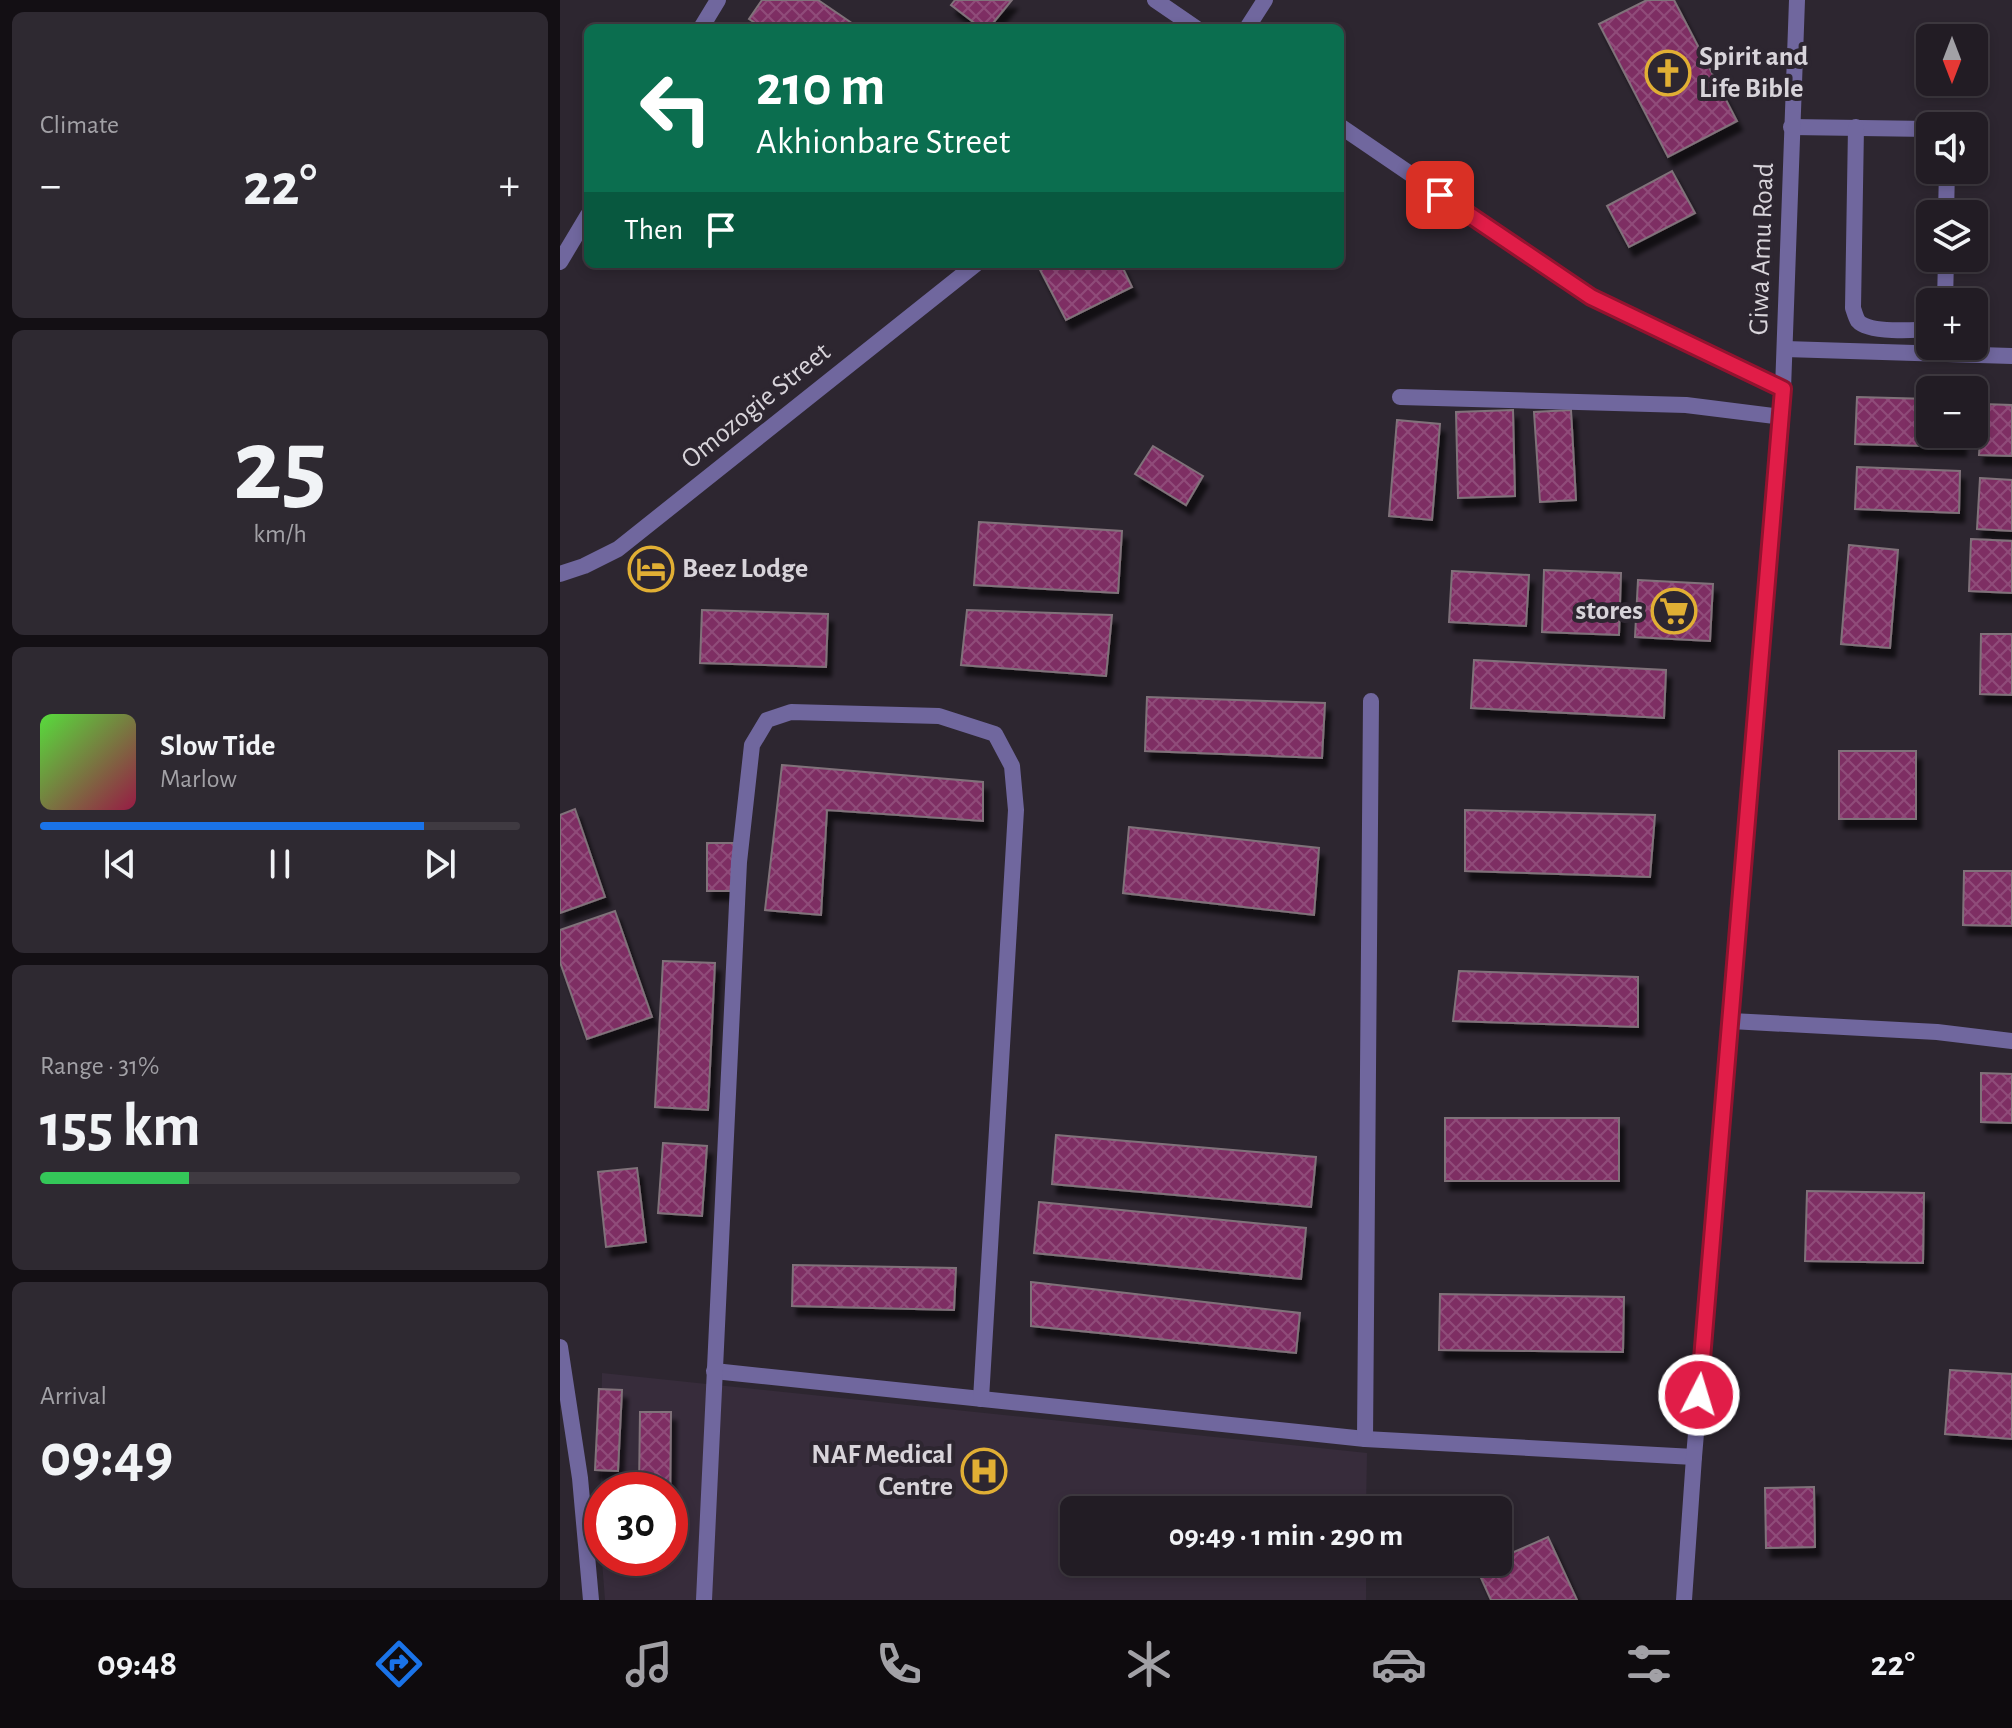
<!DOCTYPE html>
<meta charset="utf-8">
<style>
:root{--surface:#221c24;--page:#2e2931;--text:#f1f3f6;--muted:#a2a1a6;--line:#3f3a41;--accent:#1a73e8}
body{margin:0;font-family:"Alegreya Sans",sans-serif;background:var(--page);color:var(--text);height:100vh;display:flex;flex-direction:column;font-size:30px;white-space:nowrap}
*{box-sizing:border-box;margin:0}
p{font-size:26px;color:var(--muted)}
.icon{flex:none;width:44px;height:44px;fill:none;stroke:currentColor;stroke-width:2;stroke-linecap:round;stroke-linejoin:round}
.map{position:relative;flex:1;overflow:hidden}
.panel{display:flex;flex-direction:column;gap:12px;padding:12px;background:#130f14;width:560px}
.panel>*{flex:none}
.hud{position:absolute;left:24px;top:24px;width:760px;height:244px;border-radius:12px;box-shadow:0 4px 12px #0003,0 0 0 2px var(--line);background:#0b6e4f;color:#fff;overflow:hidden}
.needle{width:52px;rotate:180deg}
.fabs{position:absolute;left:1356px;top:24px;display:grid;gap:16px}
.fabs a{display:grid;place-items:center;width:72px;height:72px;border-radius:12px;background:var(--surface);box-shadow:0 4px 12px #0003,0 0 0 2px var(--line);font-size:40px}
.speed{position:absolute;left:24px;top:1472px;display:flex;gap:16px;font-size:40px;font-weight:700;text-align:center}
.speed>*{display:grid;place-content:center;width:104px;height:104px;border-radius:50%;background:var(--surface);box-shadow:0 4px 12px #0003,0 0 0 2px var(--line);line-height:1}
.speed .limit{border:12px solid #d22;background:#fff;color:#111}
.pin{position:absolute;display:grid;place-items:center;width:68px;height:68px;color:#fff;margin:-34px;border-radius:16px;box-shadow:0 4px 12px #0006}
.me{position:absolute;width:88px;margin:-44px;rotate:5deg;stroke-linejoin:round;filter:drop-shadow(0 0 6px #0008)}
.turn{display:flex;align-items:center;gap:28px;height:168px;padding:0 40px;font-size:36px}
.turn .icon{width:104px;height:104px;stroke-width:2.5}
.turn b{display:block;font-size:56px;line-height:68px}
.then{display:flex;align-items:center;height:76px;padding:0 40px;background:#0003;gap:16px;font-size:30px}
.big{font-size:60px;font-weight:700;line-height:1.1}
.panel .widget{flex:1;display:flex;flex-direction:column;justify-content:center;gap:12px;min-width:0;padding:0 28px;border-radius:12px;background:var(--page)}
.panel .dial{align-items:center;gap:0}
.dial b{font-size:104px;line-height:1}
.song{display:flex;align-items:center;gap:24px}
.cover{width:96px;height:96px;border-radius:12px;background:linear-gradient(135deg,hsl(110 70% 55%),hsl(340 70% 35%))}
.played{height:8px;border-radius:4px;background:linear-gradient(90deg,var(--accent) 80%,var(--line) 80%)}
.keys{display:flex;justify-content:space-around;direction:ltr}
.heat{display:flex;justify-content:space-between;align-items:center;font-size:44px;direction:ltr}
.charge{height:12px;border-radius:6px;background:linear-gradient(90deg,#34c759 31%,var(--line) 0)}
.trip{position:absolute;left:500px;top:1496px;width:452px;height:80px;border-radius:12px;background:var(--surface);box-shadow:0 4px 12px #0003,0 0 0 2px var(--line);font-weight:700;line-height:80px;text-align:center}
.dock{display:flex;height:128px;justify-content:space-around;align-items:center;background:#0e0b0e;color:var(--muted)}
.dock .icon{width:56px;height:56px}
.dock .on{color:var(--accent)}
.dock b{font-size:36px;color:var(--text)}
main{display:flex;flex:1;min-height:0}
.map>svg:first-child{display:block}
.built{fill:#372c3b;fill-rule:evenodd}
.building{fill:url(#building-cross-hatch);stroke:#80727a;stroke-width:2;filter:url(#shadow)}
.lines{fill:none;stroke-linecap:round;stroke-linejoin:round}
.service{stroke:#70679e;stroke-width:16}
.minor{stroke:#70679e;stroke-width:16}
.route-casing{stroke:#92132f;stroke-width:20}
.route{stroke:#e11d48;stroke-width:14}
.labels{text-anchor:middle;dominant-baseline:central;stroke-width:8;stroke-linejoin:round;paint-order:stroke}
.poi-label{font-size:28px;font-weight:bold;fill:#d8d4da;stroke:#2d2630;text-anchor:start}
.street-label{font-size:28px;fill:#d8d4da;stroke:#2d2630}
</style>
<main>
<section class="panel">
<div class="widget"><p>Climate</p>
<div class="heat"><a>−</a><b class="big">22°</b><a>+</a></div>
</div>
<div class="widget dial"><b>25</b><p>km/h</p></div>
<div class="widget">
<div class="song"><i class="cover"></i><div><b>Slow Tide</b><p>Marlow</p></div></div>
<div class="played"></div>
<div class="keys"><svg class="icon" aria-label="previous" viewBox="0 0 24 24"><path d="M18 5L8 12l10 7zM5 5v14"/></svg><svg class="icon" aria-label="pause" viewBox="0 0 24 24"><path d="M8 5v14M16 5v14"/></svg><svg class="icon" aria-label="next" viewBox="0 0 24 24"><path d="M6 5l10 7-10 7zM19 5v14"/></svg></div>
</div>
<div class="widget"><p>Range · 31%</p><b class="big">155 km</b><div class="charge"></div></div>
<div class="widget"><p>Arrival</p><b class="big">09:49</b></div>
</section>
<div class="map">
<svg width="1452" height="1600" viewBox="0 0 1452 1600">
<defs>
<pattern id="building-cross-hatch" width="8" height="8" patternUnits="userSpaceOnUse" patternTransform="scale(2)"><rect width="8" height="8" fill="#7e2f64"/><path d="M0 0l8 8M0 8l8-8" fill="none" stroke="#904c7a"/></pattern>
<filter id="shadow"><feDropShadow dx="5" dy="9" stdDeviation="2" flood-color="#0009"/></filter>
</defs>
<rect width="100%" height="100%" fill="#2d2630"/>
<path class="built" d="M 42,1373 L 807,1453 L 806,1510 L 514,1510 L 514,1562 L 806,1562 L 806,1600 L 45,1600 L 40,1534 ZM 42,1490 L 110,1490 L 110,1558 L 42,1558 Z"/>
<g class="building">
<polygon points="202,0 258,0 299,28 203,28 189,19"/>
<polygon points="395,0 452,0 429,28 421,28 391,5"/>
<polygon points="1087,0 1114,0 1177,121 1108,157 1039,24"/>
<polygon points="1112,171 1135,213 1069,247 1047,206"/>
<polygon points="477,264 561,264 572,287 506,320"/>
<polygon points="1297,397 1370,399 1370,434 1401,434 1401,447 1295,444"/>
<polygon points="1422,404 1452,405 1452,456 1419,455"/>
<polygon points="953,410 955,496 898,498 896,412"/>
<polygon points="1011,410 1016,500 980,502 974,412"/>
<polygon points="837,420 880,424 872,520 829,516"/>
<polygon points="593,446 643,476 626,505 575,474"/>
<polygon points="1297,467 1400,471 1399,513 1295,509"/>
<polygon points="1420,478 1452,480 1452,531 1417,529"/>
<polygon points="419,522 562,531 558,593 414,585"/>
<polygon points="1411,539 1452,541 1452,593 1409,591"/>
<polygon points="1289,545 1338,550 1330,648 1281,644"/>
<polygon points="984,570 1061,573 1059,635 982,632"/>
<polygon points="892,571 969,575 966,626 889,622"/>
<polygon points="1078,580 1153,584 1150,641 1075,637"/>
<polygon points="142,610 268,614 266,667 140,663"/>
<polygon points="407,610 552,615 546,676 401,665"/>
<polygon points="1421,634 1452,634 1452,695 1420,694"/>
<polygon points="914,660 1106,670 1104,718 911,708"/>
<polygon points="587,697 765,703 762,758 585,751"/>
<rect x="1279" y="751" width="77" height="68"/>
<polygon points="222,765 423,782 423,821 267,810 261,915 205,910"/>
<polygon points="15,809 45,897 0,913 0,815"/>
<polygon points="905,810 1095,815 1090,877 905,871"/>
<polygon points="569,827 759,848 754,915 563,893"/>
<rect x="147" y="843" width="30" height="48"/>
<polygon points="1404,871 1452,871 1452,926 1403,925"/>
<polygon points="55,911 92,1017 27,1039 0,962 0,930"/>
<polygon points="103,961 155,963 148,1110 95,1107"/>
<polygon points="899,971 1078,977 1078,1027 893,1021"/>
<polygon points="1421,1073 1452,1074 1452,1123 1421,1122"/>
<rect x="885" y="1118" width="174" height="63"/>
<polygon points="496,1135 756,1157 751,1207 492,1184"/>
<polygon points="103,1143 147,1146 142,1216 98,1213"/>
<polygon points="77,1168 86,1242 46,1247 38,1172"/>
<polygon points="1247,1191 1364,1193 1363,1263 1245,1261"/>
<polygon points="479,1202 746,1228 741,1279 474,1253"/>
<polygon points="233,1265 396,1268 394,1310 232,1306"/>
<polygon points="471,1282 740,1313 736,1353 471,1326"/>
<polygon points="880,1294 1064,1297 1063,1352 879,1350"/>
<polygon points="1390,1370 1452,1374 1452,1439 1385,1434"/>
<polygon points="39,1389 62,1390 58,1471 35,1470"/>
<polygon points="80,1412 111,1412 110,1517 110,1490 79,1490"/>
<polygon points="1254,1487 1255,1547 1206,1548 1205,1488"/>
<polygon points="988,1537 1017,1600 931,1600 917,1569 938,1562 938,1559"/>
</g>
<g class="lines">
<g class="service">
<polyline points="1231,127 1370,129"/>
<path d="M 1296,127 L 1293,308 C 1294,311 1296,318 1298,321 C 1308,333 1355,331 1370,328"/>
<polyline points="1386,214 1387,170"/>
<polyline points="1385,302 1386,258"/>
<polyline points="1171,1021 1377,1032 1452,1041"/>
</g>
<g class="minor">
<polyline points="595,0 636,28"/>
<polyline points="141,28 158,0"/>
<polyline points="687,28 705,0"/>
<polyline points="780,126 1031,297 1223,389"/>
<polyline points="0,262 28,215"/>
<polyline points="1225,349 1452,356"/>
<polyline points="840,397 1126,405 1222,417"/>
<polyline points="0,574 24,566 58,549 416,264"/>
<polyline points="0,1347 20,1478 31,1600"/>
<polyline points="154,1371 805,1439 1134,1457"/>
<polyline points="805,1439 811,701"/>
<polyline points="144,1600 179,862 192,745 207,720 231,712 379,716 435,734 452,766 456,810 421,1399"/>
<polyline points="1124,1600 1134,1457 1222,417 1237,0"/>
</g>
</g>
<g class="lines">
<g class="route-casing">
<polyline id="route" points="880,195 1031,297 1223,389 1139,1395"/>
</g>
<use href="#route" class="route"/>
</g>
<defs>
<g id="church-ring" transform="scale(2.3)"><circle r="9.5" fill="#2d2630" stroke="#e1af34" stroke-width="1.5"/><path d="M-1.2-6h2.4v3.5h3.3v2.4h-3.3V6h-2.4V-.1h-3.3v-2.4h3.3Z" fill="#e1af34"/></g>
<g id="hotel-ring" transform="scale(2.3)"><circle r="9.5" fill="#2d2630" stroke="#e1af34" stroke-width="1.5"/><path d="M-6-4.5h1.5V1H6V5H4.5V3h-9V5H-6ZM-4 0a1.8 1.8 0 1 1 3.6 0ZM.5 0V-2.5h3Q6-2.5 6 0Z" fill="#e1af34"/></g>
<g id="supermarket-ring" transform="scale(2.3)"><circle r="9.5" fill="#2d2630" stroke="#e1af34" stroke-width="1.5"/><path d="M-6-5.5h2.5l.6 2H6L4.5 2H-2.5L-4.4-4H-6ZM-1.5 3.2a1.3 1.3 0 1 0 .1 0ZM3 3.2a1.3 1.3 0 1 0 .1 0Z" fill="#e1af34"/></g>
<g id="hospital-ring" transform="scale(2.3)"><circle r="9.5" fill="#2d2630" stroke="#e1af34" stroke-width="1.5"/><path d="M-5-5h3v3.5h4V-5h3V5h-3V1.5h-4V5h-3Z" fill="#e1af34"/></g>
</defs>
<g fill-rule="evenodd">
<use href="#church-ring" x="1108" y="73"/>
<use href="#hotel-ring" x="91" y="569"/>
<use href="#supermarket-ring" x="1114" y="611"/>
<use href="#hospital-ring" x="424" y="1471"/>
</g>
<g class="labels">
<g class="poi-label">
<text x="1139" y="57">Spirit and<tspan x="1139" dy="32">Life Bible</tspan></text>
<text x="122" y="569">Beez Lodge</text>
<text x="1083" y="611" text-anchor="end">stores</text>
<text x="393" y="1455" text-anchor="end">NAF Medical<tspan x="393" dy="32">Centre</tspan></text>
</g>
<g class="street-label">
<text transform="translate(1202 249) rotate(-88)">Giwa Amu Road</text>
<text transform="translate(196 406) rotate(-39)">Omozogie Street</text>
</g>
</g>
</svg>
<div class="fabs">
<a><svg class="needle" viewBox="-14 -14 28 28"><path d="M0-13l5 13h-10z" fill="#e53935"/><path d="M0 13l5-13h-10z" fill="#a2a1a6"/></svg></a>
<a><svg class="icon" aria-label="sound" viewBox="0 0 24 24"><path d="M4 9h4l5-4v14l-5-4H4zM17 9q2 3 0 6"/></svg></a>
<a><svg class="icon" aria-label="layers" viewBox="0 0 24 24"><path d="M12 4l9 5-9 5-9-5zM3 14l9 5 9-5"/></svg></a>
<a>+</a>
<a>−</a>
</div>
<div class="speed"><div class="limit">30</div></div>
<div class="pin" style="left:880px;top:195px;background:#d93025"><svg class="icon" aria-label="arrive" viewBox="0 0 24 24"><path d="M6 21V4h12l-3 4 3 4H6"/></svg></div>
<svg class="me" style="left:1139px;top:1395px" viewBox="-20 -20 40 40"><circle r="17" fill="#e11d48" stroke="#fff" stroke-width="3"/><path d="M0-11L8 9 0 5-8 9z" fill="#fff"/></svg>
<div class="trip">09:49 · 1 min · 290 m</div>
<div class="hud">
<div class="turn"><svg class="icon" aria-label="left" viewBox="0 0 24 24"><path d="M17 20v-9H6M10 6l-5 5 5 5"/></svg><div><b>210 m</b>Akhionbare Street</div></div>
<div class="then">Then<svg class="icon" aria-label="arrive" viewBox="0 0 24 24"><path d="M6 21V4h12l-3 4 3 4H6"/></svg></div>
</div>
</div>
</main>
<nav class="dock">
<b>09:48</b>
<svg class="icon on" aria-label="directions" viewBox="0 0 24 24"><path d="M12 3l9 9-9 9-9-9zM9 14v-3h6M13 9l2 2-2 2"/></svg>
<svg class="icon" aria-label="music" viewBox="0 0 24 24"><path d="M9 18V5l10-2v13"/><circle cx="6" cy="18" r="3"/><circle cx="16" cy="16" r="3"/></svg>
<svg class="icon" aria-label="phone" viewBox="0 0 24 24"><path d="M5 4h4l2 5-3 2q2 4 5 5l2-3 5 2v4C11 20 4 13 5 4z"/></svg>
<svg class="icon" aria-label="climate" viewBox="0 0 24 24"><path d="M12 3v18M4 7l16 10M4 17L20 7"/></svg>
<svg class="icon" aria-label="car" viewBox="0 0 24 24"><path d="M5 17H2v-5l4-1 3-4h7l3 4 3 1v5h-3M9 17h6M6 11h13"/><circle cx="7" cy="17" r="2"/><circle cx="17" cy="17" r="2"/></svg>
<svg class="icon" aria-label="filters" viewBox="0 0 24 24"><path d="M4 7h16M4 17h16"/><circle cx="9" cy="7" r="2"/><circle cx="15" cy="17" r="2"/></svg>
<b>22°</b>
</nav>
